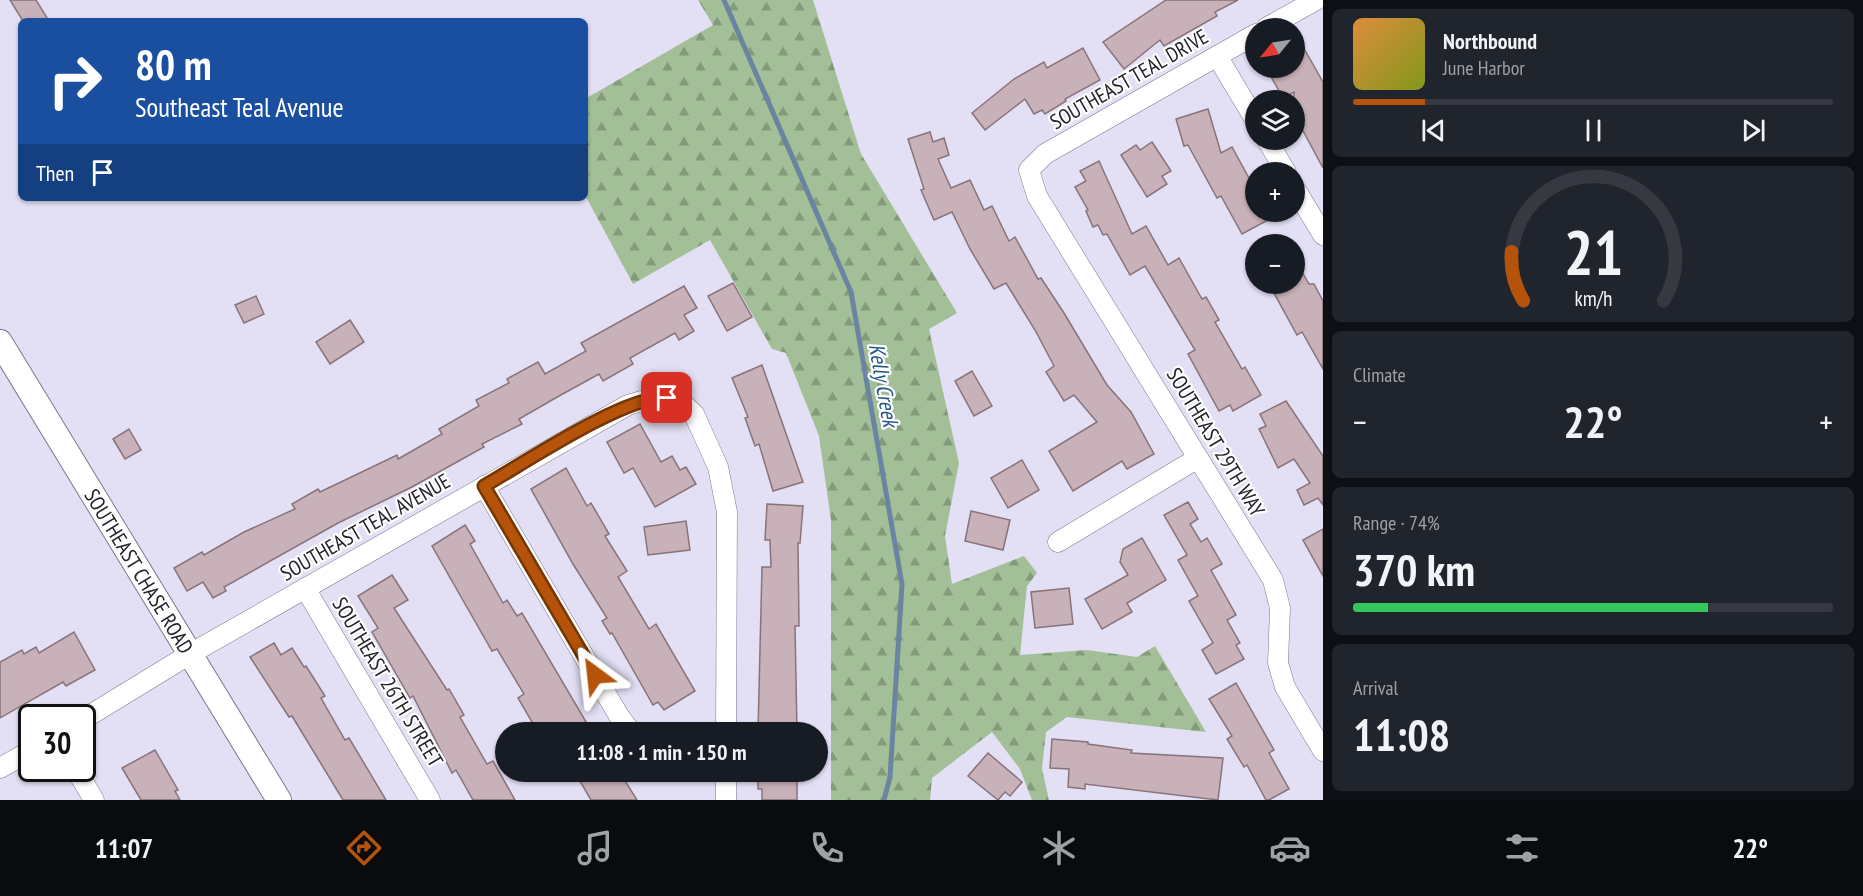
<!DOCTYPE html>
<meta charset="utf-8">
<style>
:root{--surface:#171b24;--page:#20242c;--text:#f1f3f6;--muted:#9ea1a6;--line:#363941;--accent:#b45309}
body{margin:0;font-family:"PT Sans Narrow",sans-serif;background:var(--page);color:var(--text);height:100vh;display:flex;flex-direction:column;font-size:22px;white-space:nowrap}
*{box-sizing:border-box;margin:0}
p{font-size:20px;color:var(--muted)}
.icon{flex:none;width:33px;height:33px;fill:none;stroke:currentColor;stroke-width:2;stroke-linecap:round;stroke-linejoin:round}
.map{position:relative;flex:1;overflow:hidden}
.panel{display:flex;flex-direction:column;gap:9px;padding:9px;background:#0d0f14;width:540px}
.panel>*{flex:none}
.top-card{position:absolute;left:18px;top:18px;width:570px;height:183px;border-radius:9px;box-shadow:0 2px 4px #0004;background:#1a4fa0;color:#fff;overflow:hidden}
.needle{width:39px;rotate:240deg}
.buttons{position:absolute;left:1245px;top:18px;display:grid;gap:12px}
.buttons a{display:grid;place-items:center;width:60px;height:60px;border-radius:50%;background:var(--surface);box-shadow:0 2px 4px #0004;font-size:30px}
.speed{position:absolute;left:18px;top:704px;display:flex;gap:12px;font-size:30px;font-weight:700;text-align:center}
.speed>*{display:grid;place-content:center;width:78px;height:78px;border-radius:50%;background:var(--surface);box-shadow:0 2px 4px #0004;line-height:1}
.speed .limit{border:3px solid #111;border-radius:9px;background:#fff;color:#111}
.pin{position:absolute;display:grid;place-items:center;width:51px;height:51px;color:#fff;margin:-26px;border-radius:12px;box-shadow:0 3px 9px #0006}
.me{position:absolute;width:66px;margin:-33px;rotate:330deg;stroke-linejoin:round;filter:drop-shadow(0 0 4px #0008)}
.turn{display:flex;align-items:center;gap:21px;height:126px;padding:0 18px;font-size:27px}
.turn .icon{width:78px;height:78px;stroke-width:2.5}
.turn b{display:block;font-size:42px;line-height:51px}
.then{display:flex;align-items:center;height:57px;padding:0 18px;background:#0003;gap:12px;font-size:22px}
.big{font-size:45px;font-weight:700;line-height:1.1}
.panel .tile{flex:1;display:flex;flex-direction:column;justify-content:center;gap:9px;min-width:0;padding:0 21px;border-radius:9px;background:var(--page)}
.panel .dial{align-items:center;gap:0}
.dial svg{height:156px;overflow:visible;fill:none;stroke:var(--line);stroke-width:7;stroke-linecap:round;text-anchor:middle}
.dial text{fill:var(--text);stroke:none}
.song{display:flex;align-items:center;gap:18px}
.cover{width:72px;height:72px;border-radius:9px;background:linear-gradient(135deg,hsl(30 70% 55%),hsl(70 70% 35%))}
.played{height:6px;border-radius:3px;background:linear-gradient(90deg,var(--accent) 15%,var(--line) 15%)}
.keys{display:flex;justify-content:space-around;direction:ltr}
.heat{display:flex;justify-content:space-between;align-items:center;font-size:33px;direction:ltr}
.charge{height:9px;border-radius:4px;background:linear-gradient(90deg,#34c759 74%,var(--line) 0)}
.trip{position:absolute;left:495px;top:722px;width:333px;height:60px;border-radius:30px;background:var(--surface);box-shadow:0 2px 4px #0004;font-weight:700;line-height:60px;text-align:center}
.tab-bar{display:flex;height:96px;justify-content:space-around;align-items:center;background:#090b0e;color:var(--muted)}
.tab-bar .icon{width:42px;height:42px}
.tab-bar .current{color:var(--accent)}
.tab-bar b{font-size:27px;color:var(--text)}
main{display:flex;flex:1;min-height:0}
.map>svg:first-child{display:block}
.forest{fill:url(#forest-firs)}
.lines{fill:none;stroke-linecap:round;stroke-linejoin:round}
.stream{stroke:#6b84a2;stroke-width:5}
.building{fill:#c8b1b8;stroke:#88737a;stroke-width:1.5}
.minor-casing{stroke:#7d798c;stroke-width:21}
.tertiary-casing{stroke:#7d798c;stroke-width:26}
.minor{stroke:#fff;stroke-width:20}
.tertiary{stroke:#fff;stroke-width:24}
.route-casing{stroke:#753606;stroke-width:15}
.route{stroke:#b45309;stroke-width:10}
.labels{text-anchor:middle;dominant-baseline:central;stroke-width:4.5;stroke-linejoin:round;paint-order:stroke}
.street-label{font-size:21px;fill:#232129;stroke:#fff}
.water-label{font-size:22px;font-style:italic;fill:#245689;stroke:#fff}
</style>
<main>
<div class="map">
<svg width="1323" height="800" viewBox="0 0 1323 800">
<defs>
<pattern id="forest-firs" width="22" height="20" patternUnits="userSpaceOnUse" patternTransform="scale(1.5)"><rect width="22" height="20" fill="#a3bf97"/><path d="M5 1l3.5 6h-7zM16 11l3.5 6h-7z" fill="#849b7b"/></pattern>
</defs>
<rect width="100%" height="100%" fill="#e3dff4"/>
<polygon class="forest" points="698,0 813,0 861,154 957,313 929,329 959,463 945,536 952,584 1024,556 1037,573 1027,586 1020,655 1087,650 1137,657 1155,646 1206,732 1067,717 1046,732 1042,769 1049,800 1032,800 1020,769 992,732 932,778 930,800 831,800 831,520 819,436 786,353 772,349 710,240 633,284 585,195 585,99 713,25"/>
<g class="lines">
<polyline class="stream" points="724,0 851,292 902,584 890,777 884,800"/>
</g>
<g class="building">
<polygon points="10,0 36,0 49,21 23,21"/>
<polygon points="1166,0 1238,0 1215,12 1217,16 1164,46 1160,40 1124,69 1103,42"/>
<polygon points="1294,31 1323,82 1323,168 1294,114 1294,92 1283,98 1266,68 1294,68"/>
<polygon points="1083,48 1100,80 1065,99 1066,101 1045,114 1042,110 1034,114 1025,99 985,130 972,113 1014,79 1044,62 1047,68"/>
<polygon points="1208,109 1221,153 1232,147 1256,191 1256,212 1283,212 1242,234 1221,196 1217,198 1188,145 1184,146 1176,119"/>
<polygon points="930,132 933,142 944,138 949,155 938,159 951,188 970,180 984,210 992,206 1009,241 1015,237 1038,279 1041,278 1064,313 1107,385 1131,412 1154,454 1127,469 1122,461 1073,491 1049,451 1097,422 1074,395 1064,401 1046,372 1054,366 1035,330 1006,283 994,289 970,249 952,212 934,220 921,190 924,189 908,139"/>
<polygon points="1152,142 1171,171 1162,176 1167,184 1147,197 1121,155 1136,145 1140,150"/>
<polygon points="1099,161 1132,234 1146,226 1168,265 1179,258 1202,299 1206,297 1219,320 1215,322 1242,369 1245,367 1261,395 1233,411 1230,405 1219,411 1188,354 1195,350 1145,266 1130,275 1107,234 1103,235 1098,225 1093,227 1086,211 1088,210 1075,187 1086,181 1080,171"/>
<polygon points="1294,258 1309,284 1314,284 1323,301 1323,369 1302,332 1297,335 1269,284 1294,284"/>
<polygon points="733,283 752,317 727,331 708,296"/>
<polygon points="684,286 697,308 684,315 694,331 679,340 675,333 630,358 633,364 603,381 599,374 559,396 519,419 522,424 482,444 484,447 412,487 338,523 224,587 226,591 213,598 203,582 187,591 174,568 202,552 204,555 244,532 295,509 292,504 318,489 320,492 397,455 398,459 442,434 439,429 479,406 476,400 509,383 507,379 538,362 545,374 586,351 581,343"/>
<polygon points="256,296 264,314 244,323 235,305"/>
<polygon points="350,320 364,342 330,364 316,342"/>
<polygon points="762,365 803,482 773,491 759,444 755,446 745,418 748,417 732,378"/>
<polygon points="972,371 992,406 974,416 955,381"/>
<polygon points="1286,401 1323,456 1323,505 1318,498 1304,505 1297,490 1310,483 1294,459 1278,468 1259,429 1266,426 1260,414"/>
<polygon points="640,424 661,462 672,456 680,470 686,467 696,484 655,507 633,468 624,473 607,442"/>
<polygon points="129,429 141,450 125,459 113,439"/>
<polygon points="1022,460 1039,490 1008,508 991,478"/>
<polygon points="566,468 587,506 591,503 609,534 605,536 627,571 618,577 649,629 656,624 695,691 664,710 658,702 653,705 612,633 610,634 602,621 607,618 573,564 531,489"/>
<polygon points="1188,502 1198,519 1190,524 1201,542 1207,538 1222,564 1211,570 1236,615 1227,620 1240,643 1236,645 1244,659 1216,674 1202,650 1213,643 1189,601 1198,596 1178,560 1187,555 1164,515"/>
<polygon points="767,504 803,506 800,543 798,543 799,626 795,626 797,732 758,732 762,567 771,567 770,540 765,540"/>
<polygon points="971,511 1010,520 1003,550 965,541"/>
<polygon points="686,521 690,550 648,555 644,527"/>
<polygon points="465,525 475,541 470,544 503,603 507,600 517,616 522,613 592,732 546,732 542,725 536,729 518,698 524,694 497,649 492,651 432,546"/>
<polygon points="1323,529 1323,576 1303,540"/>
<polygon points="1142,538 1166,580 1127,603 1132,612 1102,629 1085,599 1128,575 1120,562 1123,549"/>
<polygon points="392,575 408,600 394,608 447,690 449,689 464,715 460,717 487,764 493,761 515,800 473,800 456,770 452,773 413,696 410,698 372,632 378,628 358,596"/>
<polygon points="1069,588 1073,624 1035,628 1031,592"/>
<polygon points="74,632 95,670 66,686 63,682 0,718 0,662 22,650 24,654 36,647 39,653"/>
<polygon points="274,643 281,655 292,648 304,667 306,666 325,696 321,698 345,740 349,738 386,800 343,800 292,716 289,717 250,657"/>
<polygon points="1236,683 1274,750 1269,753 1289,789 1269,800 1266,800 1247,765 1244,767 1227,739 1232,736 1209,699"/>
<polygon points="1052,739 1088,742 1088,744 1132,750 1131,753 1223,758 1218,800 1085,784 1085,789 1068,787 1069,769 1050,768"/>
<polygon points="155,750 178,790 175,791 180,800 141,800 122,768"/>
<polygon points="988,753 1022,782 1010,796 1005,792 998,800 968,776"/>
<polygon points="574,771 619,771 637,800 591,800"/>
<polygon points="762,771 797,771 797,800 762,800 762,789 758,789 758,773"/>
</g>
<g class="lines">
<g class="minor-casing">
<g id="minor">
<polyline points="1266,28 1316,0"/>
<polyline points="1256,34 1045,154 1029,170 1037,196 1273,580 1280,608 1278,663 1285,687 1323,751"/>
<polyline points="1217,56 1256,121"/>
<polyline points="1267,140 1286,172"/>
<polyline points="1294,187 1323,235"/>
<polyline points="484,486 619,716 631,732"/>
<polyline points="1058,542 1198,458"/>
<polyline points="305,588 430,800"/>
<polyline points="82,720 190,654 628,405 655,397 679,400 694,414 718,467 727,512 726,732"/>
<polyline points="0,768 32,750"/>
<polyline points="75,768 94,800"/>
<polyline points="706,771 726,772"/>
<polyline points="726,771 726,800"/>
</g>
</g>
<g class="tertiary-casing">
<g id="tertiary">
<path id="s1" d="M 0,342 L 279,800"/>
</g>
</g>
<use href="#minor" class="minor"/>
<use href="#tertiary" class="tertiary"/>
</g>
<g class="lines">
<g class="route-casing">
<path id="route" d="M 595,675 L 484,486 C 523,464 627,394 667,398"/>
</g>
<use href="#route" class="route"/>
</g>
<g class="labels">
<g class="street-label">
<text transform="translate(1129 79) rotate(-30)">SOUTHEAST TEAL DRIVE</text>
<text transform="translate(1216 442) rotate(59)">SOUTHEAST 29TH WAY</text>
<text transform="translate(365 527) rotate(-30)">SOUTHEAST TEAL AVENUE</text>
<text stroke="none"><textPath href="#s1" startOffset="268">SOUTHEAST CHASE ROAD</textPath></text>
<text transform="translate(388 682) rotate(59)">SOUTHEAST 26TH STREET</text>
</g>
<g class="water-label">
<text transform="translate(884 385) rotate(80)">Kelly Creek</text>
</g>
</g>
</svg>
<div class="buttons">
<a><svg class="needle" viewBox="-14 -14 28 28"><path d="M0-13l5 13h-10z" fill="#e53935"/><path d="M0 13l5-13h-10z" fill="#9ea1a6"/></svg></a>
<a><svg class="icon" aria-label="layers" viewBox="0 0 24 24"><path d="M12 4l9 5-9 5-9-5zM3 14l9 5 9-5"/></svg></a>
<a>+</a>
<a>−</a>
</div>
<div class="speed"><div class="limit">30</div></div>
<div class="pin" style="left:667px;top:398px;background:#d93025"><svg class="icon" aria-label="arrive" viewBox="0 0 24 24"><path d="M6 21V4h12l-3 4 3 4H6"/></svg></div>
<svg class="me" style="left:595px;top:675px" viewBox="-20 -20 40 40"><path d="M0-17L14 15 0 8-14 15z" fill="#b45309" stroke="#fff" stroke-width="4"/></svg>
<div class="trip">11:08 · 1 min · 150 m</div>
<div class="top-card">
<div class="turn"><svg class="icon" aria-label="right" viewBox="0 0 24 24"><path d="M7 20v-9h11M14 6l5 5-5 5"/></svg><div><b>80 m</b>Southeast Teal Avenue</div></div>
<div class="then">Then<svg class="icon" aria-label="arrive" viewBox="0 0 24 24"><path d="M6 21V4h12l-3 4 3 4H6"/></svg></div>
</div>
</div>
<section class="panel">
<div class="tile">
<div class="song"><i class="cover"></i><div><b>Northbound</b><p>June Harbor</p></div></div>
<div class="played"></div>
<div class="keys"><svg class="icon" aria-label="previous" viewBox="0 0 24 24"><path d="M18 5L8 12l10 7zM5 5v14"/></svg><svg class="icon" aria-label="pause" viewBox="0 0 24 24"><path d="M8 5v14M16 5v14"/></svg><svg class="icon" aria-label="next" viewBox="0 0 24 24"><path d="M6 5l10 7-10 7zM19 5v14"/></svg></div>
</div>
<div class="tile dial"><svg viewBox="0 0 100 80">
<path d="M14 69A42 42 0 1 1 86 69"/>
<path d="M14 69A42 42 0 0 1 8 44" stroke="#b45309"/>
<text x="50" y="56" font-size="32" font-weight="700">21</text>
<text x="50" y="72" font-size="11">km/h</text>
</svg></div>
<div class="tile"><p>Climate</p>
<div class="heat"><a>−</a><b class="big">22°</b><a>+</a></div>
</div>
<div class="tile"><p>Range · 74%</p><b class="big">370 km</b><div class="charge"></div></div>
<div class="tile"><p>Arrival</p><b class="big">11:08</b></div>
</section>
</main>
<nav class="tab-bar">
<b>11:07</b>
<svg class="icon current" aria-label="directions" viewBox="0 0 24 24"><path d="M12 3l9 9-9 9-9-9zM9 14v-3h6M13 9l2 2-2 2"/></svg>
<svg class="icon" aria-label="music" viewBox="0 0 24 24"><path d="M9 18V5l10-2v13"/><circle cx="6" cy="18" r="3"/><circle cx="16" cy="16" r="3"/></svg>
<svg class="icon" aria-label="phone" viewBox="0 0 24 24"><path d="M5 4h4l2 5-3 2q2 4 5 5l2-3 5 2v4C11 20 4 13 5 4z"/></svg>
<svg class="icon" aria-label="climate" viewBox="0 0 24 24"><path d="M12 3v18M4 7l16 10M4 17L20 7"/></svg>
<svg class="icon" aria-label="car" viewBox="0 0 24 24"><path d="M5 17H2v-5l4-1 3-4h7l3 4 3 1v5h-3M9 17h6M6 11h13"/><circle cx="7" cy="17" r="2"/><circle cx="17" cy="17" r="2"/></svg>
<svg class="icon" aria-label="filters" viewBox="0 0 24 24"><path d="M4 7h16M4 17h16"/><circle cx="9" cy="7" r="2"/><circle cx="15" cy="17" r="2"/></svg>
<b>22°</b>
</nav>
